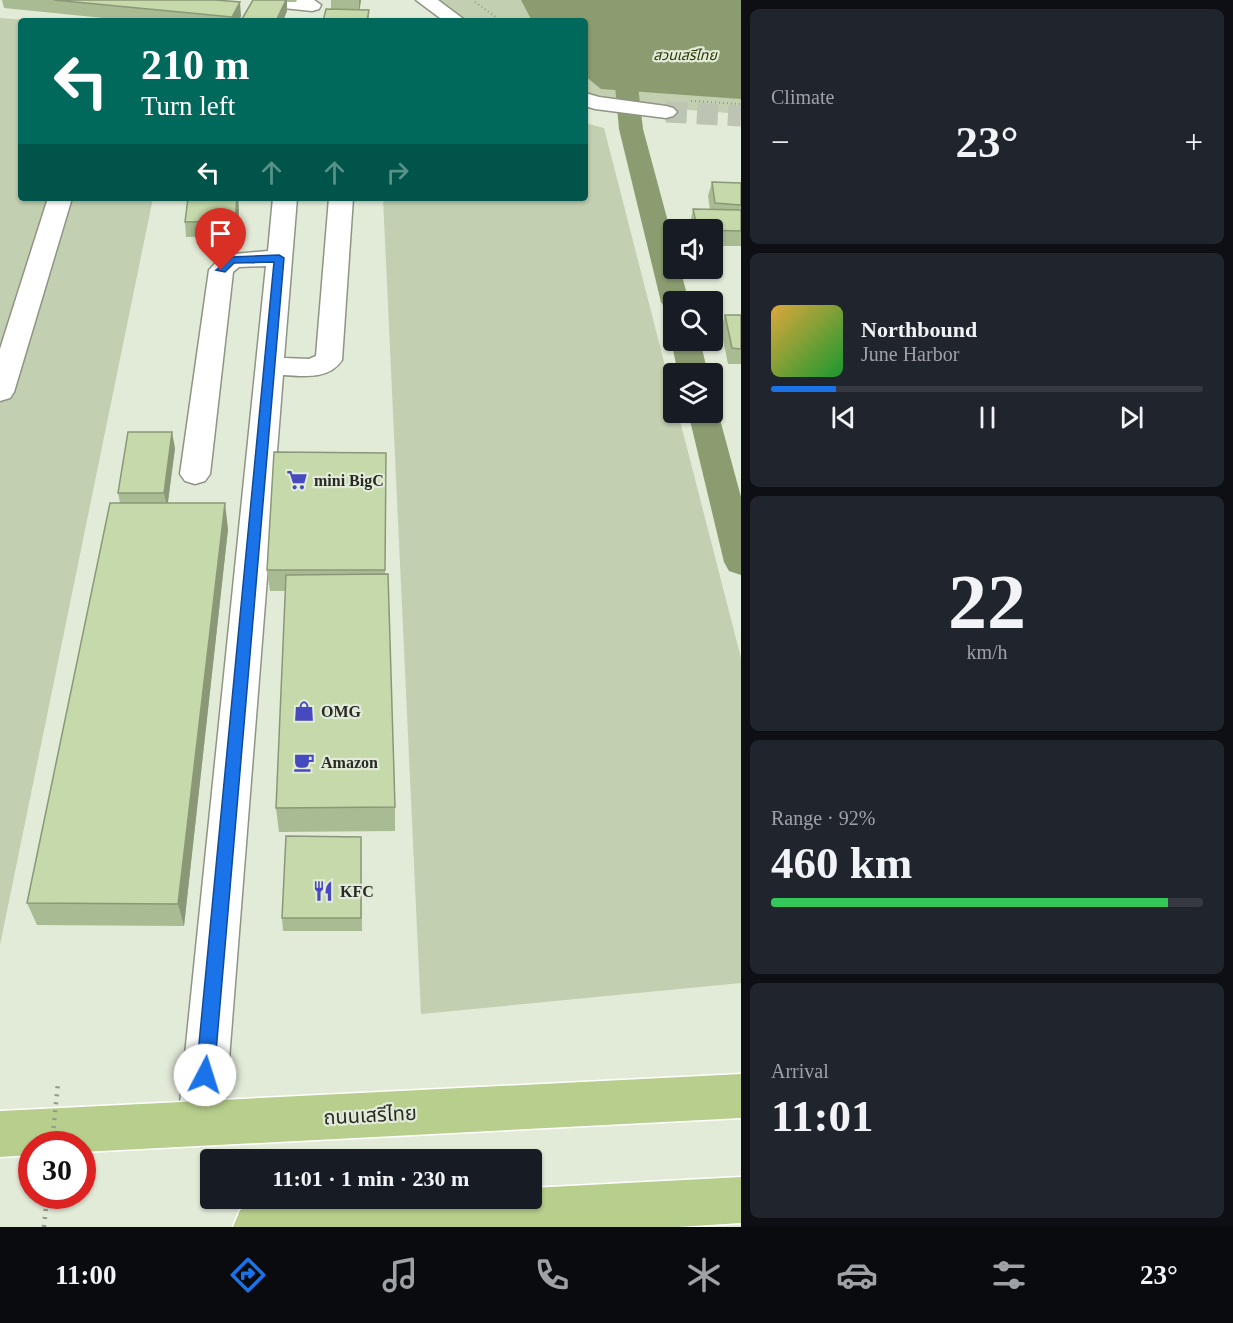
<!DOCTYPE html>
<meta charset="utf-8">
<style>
:root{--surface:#171b24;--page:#20242c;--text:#f1f3f6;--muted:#9ea1a6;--line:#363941;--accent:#1a73e8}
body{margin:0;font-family:"Times New Roman","Noto Sans Thai",serif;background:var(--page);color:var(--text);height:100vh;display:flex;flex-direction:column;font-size:22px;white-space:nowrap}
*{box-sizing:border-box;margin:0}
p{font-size:20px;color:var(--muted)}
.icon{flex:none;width:33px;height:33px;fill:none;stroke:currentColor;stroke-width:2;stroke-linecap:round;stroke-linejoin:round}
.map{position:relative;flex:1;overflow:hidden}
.side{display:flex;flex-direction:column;gap:9px;padding:9px;background:#0d0f14;width:492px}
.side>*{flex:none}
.hud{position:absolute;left:18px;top:18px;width:570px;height:183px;border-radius:6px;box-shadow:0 2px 4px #0004;background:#00695c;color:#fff;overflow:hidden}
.tools{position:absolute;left:663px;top:219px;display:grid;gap:12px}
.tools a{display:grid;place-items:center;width:60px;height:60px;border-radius:6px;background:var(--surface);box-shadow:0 2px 4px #0004;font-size:30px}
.speed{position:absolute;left:18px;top:1131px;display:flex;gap:12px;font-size:30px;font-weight:700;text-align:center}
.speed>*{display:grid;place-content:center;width:78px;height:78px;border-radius:50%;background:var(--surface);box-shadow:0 2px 4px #0004;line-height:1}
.speed .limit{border:9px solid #d22;background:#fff;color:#111}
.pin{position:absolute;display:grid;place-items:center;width:51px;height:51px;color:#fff;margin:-62px -26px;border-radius:50% 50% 50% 0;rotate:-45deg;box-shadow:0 0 6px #0007}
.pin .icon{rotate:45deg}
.me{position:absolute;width:66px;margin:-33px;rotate:5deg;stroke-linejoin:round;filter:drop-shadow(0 0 4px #0008)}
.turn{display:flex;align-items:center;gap:21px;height:126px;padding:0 24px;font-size:27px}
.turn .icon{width:78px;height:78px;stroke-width:2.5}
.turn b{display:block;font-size:42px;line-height:51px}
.lanes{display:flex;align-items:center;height:57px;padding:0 24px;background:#0003;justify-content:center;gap:30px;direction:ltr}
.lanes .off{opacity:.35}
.big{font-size:45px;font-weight:700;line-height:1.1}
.side .widget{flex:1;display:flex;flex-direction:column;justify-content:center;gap:9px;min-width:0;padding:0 21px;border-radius:9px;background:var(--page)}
.side .dial{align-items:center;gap:0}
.dial b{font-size:78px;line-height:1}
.song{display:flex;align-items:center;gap:18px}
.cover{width:72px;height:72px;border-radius:9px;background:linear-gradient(135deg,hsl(40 70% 55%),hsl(130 70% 35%))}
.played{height:6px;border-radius:3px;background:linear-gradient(90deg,var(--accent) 15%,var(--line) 15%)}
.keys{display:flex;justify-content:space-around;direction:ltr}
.heat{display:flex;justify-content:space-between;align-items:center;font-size:33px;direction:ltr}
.charge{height:9px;border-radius:4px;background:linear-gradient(90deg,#34c759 92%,var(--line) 0)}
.trip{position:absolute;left:200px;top:1149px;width:342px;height:60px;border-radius:6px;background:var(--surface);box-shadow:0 2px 4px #0004;font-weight:700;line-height:60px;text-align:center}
.dock{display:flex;height:96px;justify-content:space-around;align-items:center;background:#090b0e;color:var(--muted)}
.dock .icon{width:42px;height:42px}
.dock .active{color:var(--accent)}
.dock b{font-size:27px;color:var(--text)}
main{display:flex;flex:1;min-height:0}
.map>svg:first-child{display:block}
.green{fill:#c2cfb0}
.water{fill:#8b9d70}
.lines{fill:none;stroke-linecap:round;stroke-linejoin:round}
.canal{fill:#8b9d70;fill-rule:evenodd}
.minor-tunnel{stroke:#bdc4b4;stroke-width:21;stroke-dasharray:21 10;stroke-linecap:butt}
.minor-casing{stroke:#8e9585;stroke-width:3}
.major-casing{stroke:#fff;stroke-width:3}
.path-far1{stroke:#949a8d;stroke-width:2;stroke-dasharray:1 3;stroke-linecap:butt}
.path{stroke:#949a8d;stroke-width:4.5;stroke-dasharray:2 6;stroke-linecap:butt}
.minor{fill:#fff;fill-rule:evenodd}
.major{fill:#b7ce8c;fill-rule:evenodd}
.path-bridge{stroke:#949a8d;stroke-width:4.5;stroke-dasharray:2 6;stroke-linecap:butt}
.wall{fill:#a9bb92}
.shaded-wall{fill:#8a9877}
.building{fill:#c5d9aa;stroke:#8a9877;stroke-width:1.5}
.route{fill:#1a73e8;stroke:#114b97;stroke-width:1.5}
.labels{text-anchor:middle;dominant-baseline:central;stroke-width:4.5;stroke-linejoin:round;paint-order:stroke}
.far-park-label{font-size:14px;font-style:italic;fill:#283803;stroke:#e2ead8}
.poi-label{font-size:16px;font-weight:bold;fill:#282b25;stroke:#e2ead8;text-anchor:start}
.near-street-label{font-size:20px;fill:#282b25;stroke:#e2ead8}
</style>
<main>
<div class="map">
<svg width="741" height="1227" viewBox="0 0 741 1227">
<rect width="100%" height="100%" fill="#e2ead8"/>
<g class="green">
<polygon points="430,0 741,0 741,114 689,110 585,97 585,21 462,21"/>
<polygon points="0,18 39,21 21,21 21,198 153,198 0,945"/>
<polygon points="585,123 604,128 673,397 674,412 678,413 741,658 741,983 421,1014 383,198 585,198"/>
</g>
<polygon class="water" points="521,0 741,0 741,99 601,89 585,76 585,21 532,21"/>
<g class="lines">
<g class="canal">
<polygon points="622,37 630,38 633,43 643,129 674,244 674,268 680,268 689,302 674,302 674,310 665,308 661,302 619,129 611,43 614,38"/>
<polygon points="674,336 674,340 700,340 708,374 678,374 671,340"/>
<polygon points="712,405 718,412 741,497 741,575 729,571 724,562 688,412 712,412"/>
</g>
<polyline class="minor-tunnel" points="666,112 741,116"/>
<g class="minor-casing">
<g id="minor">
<polygon points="255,0 314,0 321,5 319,9 312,11 264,6 257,4"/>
<polygon points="416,0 438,0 466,21 444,21"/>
<polygon points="585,93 599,97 666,106 673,108 677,112 673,116 666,118 595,109 585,106"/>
<polygon points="48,198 72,198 14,392 10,398 0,401 0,349"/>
<path d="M 273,198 L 297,198 L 284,358 L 309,359 L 316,356 L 329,198 L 353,198 L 342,360 C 329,380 304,376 283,375 L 224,1123 L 217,1139 L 201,1146 L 185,1139 L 178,1123 L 266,266 L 239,267 L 233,272 L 210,474 L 205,481 L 195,484 L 185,481 L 180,474 L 209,270 L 223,255 L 268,251 Z"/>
</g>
</g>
<g class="major-casing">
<g id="major">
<polygon points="741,1074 741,1118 82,1152 82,1144 32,1144 32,1155 0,1157 0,1111"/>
<polygon points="741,1177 741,1223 678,1227 233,1227 240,1210 257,1203 343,1198 531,1198 531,1188"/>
</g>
</g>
<g class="path-far1">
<polyline points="475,2 501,21"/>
<polyline points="691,101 741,104"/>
</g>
<polyline class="path" points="44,1227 47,1196"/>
<use href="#minor" class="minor"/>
<use href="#major" class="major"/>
<polyline class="path-bridge" points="52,1144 58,1083"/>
</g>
<g class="wall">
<polygon points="2,0 216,0 241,16 239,21 133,21 4,8"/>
<polygon points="253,0 297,0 296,2 287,2 287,11 283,21 242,21 242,19"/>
<polygon points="331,0 361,0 359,10 369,10 369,21 323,21 331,9"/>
<polygon points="712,182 741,183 741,246 712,246 712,230 691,230 690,224 693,209 710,210 708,196"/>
<polygon points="238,198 239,211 236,236 186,237 185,222"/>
<polygon points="725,315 741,315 741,364 728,364 721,330"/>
<polygon points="175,448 168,503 228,529 184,926 37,925 27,903 120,503 118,493"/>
<polygon points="386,453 385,574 395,807 395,831 279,832 276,808 286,591 270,591 267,570"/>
<polygon points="361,837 362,931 283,931 282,918"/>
</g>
<g class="shaded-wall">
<polygon points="286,0 287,0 287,11 283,21 276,21"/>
<polygon points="359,0 361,0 359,14"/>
<polygon points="240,2 241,16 239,21 232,21 232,17"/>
<polygon points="238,198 239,211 236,236 235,221"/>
<polygon points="172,432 175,448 167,508 164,493"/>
<polygon points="225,503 228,529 184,926 178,904"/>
</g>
<g class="building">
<polygon points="54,0 216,0 240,2 232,17"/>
<polygon points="253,0 286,0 276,21 259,21 242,19"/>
<polygon points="326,9 369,10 367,21 323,21"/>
<polygon points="712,182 741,183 741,205 715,203"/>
<polygon points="188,198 237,198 235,221 185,222"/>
<polygon points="693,209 741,210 741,231 698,230"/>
<polygon points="725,315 741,315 741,349 732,348"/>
<polygon points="128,432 172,432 164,493 118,493"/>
<polygon points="274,452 386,453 385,570 267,570"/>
<polygon points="110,503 225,503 178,904 27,903"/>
<polygon points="388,574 395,807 276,808 286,575"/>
<polygon points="286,836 361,837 361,918 282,918"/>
</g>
<polygon class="route" points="279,255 284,258 214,1075 212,1082 205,1084 199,1082 196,1075 274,262 234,263 225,272 216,270 232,257"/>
<defs>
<g id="supermarket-bare" transform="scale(1.62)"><path d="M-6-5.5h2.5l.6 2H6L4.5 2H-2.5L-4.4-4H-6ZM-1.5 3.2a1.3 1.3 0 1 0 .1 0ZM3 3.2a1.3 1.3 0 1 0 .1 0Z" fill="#474abf" stroke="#e2ead8" stroke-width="2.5" paint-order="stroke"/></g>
<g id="shop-bare" transform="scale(1.62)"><path d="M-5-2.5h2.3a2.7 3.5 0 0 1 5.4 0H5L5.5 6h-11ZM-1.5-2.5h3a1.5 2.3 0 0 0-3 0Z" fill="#474abf" stroke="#e2ead8" stroke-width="2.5" paint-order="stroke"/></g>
<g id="cafe-bare" transform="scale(1.62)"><path d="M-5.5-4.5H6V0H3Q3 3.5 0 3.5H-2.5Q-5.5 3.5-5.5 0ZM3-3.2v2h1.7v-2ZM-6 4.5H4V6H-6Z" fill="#474abf" stroke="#e2ead8" stroke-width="2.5" paint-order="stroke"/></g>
<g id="restaurant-bare" transform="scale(1.62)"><path d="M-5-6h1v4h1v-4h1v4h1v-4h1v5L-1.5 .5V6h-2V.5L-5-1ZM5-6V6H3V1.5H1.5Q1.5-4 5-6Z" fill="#474abf" stroke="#e2ead8" stroke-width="2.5" paint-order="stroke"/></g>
</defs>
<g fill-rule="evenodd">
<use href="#supermarket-bare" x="297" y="480"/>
<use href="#shop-bare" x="304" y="711"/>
<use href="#cafe-bare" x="304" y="762"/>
<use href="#restaurant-bare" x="323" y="891"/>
</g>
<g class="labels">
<g class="far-park-label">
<text x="685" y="55">สวนเสรีไทย</text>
</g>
<g class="poi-label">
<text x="314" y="480">mini BigC</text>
<text x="321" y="711">OMG</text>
<text x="321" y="762">Amazon</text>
<text x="340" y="891">KFC</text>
</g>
<g class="near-street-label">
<text transform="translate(370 1115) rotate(-3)">ถนนเสรีไทย</text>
</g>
</g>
</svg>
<div class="tools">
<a><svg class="icon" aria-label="sound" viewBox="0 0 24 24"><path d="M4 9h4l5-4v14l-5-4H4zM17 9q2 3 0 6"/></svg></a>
<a><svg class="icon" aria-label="search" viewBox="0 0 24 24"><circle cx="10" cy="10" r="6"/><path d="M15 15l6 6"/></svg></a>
<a><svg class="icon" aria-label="layers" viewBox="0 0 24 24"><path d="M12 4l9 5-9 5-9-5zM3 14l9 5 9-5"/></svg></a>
</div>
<div class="speed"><div class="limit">30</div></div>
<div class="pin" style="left:221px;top:270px;background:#d93025"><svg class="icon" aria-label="arrive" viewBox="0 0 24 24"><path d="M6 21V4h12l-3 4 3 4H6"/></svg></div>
<svg class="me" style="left:205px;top:1075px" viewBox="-20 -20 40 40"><circle r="19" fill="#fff"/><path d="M0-13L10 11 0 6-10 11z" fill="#1a73e8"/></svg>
<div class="trip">11:01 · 1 min · 230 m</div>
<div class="hud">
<div class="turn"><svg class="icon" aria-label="left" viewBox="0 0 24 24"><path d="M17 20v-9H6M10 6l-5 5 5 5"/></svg><div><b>210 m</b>Turn left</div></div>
<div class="lanes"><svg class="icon" aria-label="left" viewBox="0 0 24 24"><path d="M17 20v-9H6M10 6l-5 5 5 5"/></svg><svg class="icon off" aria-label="ahead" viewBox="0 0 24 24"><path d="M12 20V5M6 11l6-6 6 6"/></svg><svg class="icon off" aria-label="ahead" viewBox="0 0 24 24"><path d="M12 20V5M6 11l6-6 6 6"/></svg><svg class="icon off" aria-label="right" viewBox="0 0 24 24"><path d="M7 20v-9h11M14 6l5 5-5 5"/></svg></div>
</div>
</div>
<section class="side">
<div class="widget"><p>Climate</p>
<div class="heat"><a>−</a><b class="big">23°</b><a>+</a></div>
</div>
<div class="widget">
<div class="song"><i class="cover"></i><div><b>Northbound</b><p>June Harbor</p></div></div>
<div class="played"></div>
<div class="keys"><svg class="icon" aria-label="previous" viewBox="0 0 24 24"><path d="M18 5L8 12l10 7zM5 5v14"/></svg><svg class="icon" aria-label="pause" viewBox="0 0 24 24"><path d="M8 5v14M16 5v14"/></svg><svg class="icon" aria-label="next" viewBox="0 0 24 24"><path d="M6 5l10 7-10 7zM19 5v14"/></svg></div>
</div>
<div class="widget dial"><b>22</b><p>km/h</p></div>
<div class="widget"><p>Range · 92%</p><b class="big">460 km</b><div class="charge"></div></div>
<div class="widget"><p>Arrival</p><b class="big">11:01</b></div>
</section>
</main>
<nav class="dock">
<b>11:00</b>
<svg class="icon active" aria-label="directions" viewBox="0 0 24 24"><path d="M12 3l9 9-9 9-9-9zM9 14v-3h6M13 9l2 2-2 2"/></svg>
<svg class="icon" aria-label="music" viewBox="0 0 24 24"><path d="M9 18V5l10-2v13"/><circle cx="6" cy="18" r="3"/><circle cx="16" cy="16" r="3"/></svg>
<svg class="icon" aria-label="phone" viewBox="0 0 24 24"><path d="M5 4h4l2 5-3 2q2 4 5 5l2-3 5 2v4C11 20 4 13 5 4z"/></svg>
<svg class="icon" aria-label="climate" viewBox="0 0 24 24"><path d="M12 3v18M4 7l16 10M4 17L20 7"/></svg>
<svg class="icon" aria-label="car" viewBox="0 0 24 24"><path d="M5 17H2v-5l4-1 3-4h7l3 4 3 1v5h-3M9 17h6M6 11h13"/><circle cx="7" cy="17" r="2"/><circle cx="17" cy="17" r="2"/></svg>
<svg class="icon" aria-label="filters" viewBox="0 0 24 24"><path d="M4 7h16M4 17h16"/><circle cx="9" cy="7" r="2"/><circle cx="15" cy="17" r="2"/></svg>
<b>23°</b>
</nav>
